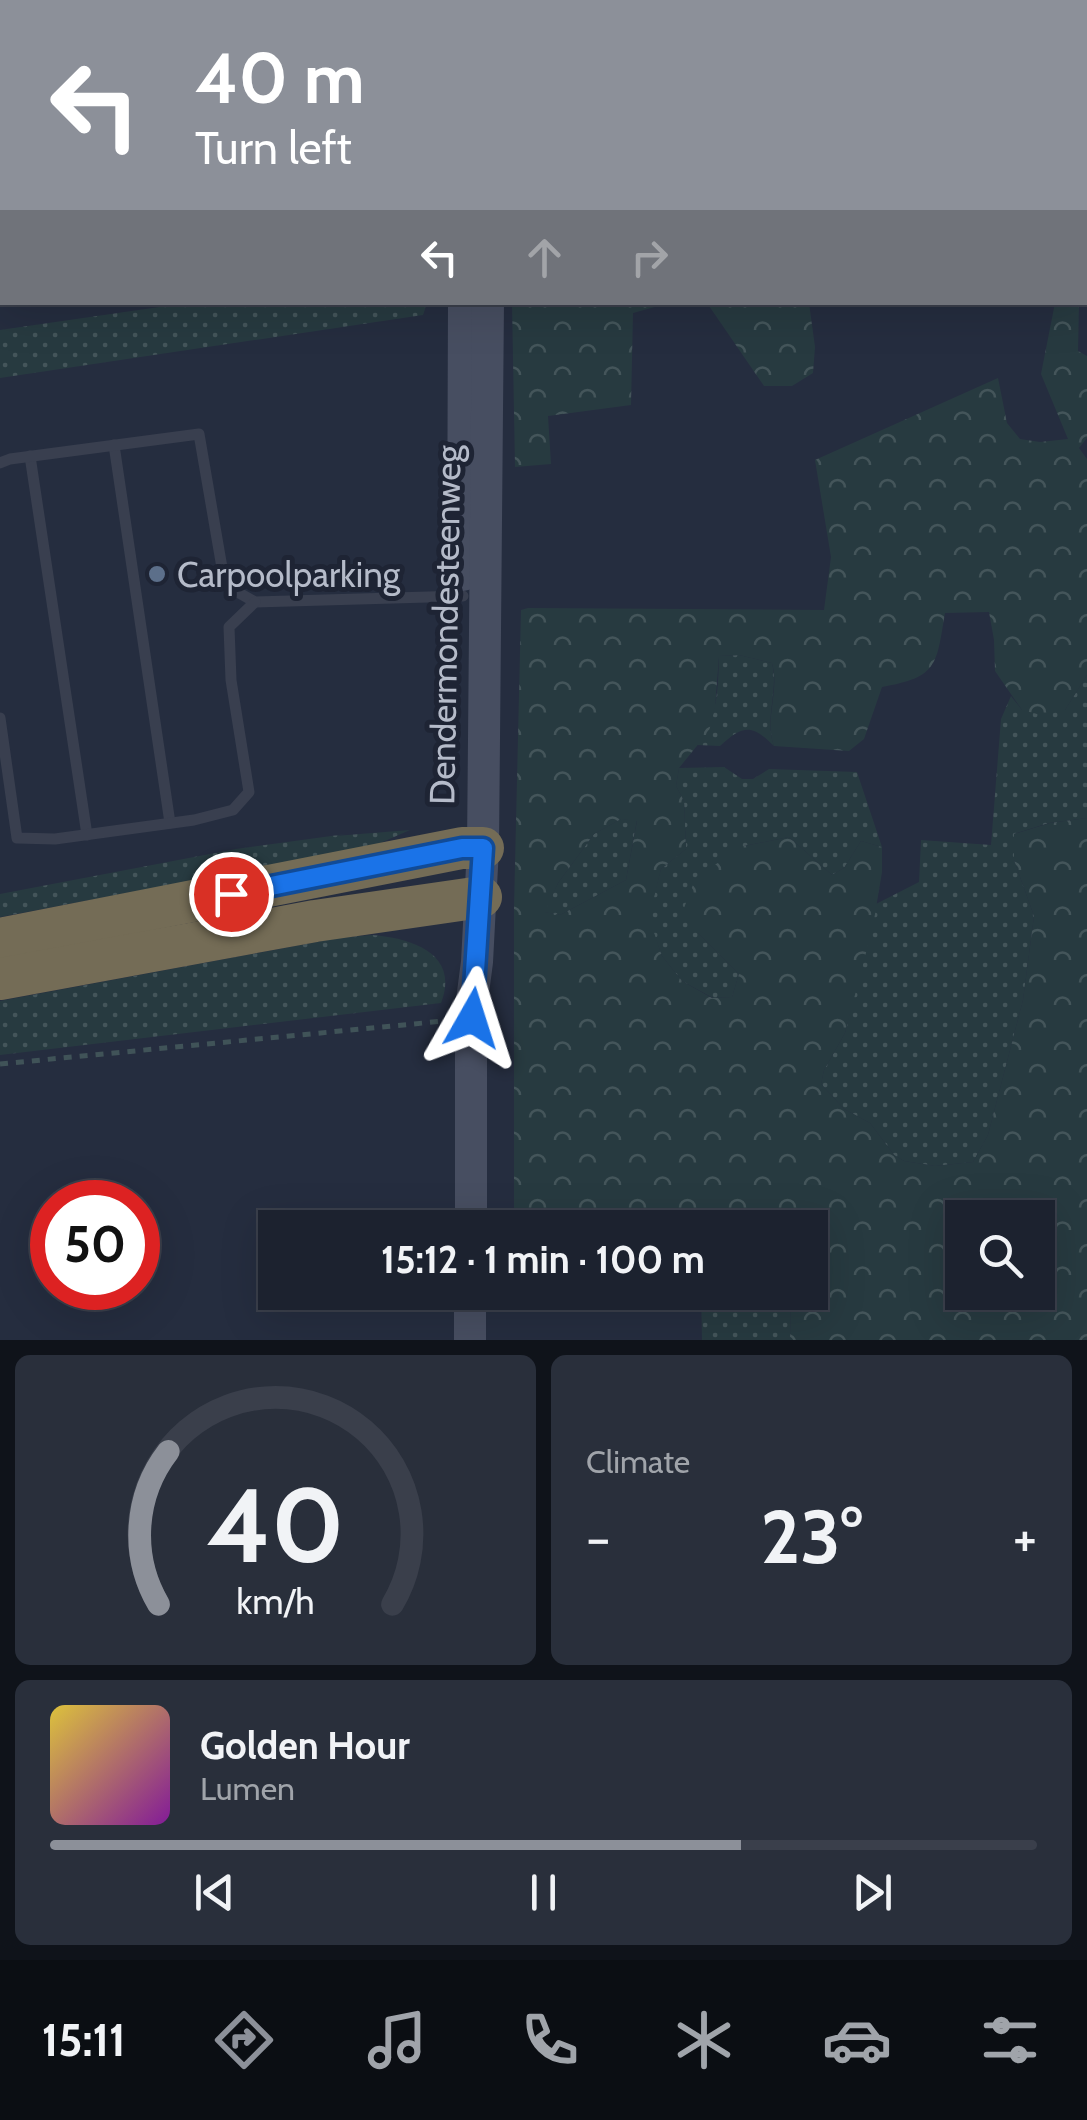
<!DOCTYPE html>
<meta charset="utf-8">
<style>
:root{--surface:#1c222f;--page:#292f3b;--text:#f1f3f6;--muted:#a0a4aa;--line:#3a3f4b;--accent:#8c9099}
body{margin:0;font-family:Cabin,sans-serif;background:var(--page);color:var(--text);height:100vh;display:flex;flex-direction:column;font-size:38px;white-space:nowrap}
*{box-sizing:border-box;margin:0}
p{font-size:32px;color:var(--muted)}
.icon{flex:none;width:55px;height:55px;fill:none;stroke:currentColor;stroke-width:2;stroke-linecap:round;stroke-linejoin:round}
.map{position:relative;height:1340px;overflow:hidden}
.panel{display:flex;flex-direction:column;gap:15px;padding:15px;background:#0f131a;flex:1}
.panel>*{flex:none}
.guide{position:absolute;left:0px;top:0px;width:1088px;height:305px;box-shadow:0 10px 40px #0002,0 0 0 2px var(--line);background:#8c9099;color:#fff;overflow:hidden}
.fabs{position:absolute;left:945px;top:1200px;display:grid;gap:20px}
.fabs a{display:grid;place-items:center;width:110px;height:110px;border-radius:0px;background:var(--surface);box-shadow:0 10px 40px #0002,0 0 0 2px var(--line);font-size:50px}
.speed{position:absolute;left:30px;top:1180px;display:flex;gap:20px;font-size:50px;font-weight:700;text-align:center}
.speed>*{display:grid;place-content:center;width:130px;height:130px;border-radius:50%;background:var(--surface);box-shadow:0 10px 40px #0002,0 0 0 2px var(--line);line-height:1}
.speed .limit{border:15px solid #d22;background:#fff;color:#111}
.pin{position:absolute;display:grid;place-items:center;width:85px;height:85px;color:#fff;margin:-42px;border:5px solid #fff;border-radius:50%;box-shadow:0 2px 10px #0007}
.me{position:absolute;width:110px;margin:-55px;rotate:6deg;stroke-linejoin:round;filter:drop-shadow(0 0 8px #0008)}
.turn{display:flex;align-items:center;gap:35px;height:210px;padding:0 30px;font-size:45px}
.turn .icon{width:130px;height:130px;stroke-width:2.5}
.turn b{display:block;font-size:70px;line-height:85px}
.lanes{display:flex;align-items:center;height:95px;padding:0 30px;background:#0003;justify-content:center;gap:50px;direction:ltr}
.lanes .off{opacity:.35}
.big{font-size:75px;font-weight:800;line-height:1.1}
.panel .widget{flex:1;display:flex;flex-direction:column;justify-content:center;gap:15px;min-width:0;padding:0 35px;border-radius:15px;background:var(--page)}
.panel .dial{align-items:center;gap:0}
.dial svg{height:260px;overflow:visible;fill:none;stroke:var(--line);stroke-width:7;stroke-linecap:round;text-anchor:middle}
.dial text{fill:var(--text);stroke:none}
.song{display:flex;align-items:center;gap:30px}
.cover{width:120px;height:120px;border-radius:15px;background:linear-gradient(135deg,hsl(50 70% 55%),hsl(290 70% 35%))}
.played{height:10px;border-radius:5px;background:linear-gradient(90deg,var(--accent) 70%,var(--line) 70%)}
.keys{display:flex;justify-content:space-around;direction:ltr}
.heat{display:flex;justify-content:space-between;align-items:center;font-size:55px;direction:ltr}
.panel .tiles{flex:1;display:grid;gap:15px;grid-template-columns:1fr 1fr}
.widget:last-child{grid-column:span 2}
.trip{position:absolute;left:258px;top:1210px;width:570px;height:100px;border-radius:0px;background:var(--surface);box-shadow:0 10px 40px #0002,0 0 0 2px var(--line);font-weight:800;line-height:100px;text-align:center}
.tabs{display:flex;height:160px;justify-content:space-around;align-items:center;background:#0b0e13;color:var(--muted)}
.tabs .icon{width:70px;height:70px}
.tabs .on{color:var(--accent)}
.tabs b{font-size:45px;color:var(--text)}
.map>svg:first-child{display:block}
.grass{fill:url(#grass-dots)}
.forest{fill:url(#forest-crowns);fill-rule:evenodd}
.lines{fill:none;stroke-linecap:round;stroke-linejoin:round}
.path{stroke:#405358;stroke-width:5;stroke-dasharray:8 8;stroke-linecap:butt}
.service{stroke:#393f4f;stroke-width:11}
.secondary{stroke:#474e61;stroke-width:32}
.motorway{stroke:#746c56;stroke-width:42}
.route-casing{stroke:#114b97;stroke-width:25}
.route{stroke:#1a73e8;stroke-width:18}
.service-dot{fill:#5c6f8a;stroke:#1e2434;stroke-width:4}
.labels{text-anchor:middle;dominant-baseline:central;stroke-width:10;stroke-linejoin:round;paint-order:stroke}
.poi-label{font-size:35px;fill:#b5bbc9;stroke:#1e2434;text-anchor:start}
.street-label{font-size:35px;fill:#b5bbc9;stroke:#1e2434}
</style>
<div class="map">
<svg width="1087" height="1340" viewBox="0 0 1087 1340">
<defs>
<pattern id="grass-dots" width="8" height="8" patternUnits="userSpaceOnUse" patternTransform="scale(2.5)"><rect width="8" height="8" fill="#273a40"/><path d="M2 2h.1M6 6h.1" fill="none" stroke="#44555a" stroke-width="1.8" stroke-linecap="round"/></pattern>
<pattern id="forest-crowns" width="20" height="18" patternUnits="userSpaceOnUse" patternTransform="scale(2.5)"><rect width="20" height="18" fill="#273a40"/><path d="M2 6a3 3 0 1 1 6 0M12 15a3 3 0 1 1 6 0" fill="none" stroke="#44555a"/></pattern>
</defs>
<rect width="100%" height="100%" fill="#252d3f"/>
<g class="grass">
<polygon points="187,303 187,302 427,303 423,315 0,378 0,330"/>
<path d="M 739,655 L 772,663 C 779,691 764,719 774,746 C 752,724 743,725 720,746 L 697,745 C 718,720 718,688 719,656 Z"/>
<polygon points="1087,675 1087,818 1049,823 1014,834 1014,860 1034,916 1023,1000 988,1135 973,1162 935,1166 904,1161 894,1155 870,1123 844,1109 821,1084 824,1070 845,1033 876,904 919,882 921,840 991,845 1001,719 1011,696 1022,710 1065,710"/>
<polygon points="724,767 742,779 753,779 769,769 857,772 882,847 861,841 844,868 832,875 789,837 744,846 698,933 739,974 732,997 713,998 682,981 662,956 648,918 661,869 686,849 684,801 676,786 679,768"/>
<polygon points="621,819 637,820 626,880 560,915 544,912 558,883 594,834"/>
<polygon points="410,830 378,844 285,863 0,917 0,894 236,849 346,834 335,836"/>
<path d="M 372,935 C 412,938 460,954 441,1003 L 0,1055 L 0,1001 L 338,938 Z"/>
<polygon points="701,1293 791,1293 790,1340 702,1340"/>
</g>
<g class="forest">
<polygon points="791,0 1082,0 779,2"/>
<polygon points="512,303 669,303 633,313 631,405 548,416 551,464 515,467"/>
<polygon points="707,303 809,303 815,347 813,373 792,386 764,386"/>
<path d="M 1055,303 L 1079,303 L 1078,351 L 1087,356 L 1087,438 L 1079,448 L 1087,459 L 1087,675 L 1065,710 L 1041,715 L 1022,710 L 995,671 L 994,640 L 989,612 L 945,613 C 936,666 938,677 882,687 L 864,739 L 849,751 L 774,746 C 764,719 780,691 772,663 L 739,655 L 719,656 L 715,708 L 709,731 L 679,768 L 676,786 L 684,801 L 686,849 L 661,869 L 649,918 L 662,956 L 682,981 L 712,998 L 732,997 L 739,974 L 698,933 L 684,908 L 696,877 L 744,846 L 789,837 L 832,875 L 844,868 L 861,841 L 882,847 L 882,872 L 873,926 L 845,1033 L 824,1070 L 821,1084 L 844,1109 L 870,1123 L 894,1155 L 904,1161 L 935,1166 L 973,1162 L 988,1135 L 1023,1000 L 1034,916 L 1014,860 L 1014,834 L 1050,823 L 1087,818 L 1087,1340 L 790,1340 L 791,1293 L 810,1292 L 810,1228 L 514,1227 L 514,908 L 521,610 L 528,608 L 824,610 L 831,557 L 815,460 L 998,378 L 1007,423 L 1020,439 L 1040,442 L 1068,439 L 1041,374 ZM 621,819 L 637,821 L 626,880 L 560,915 L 545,912 L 558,883 L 594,834 ZM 962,1218 L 1038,1218 L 1038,1292 L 962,1292 Z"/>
</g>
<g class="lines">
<polyline class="path" points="0,1064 444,1021"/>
<g class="service">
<polyline points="114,445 170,823"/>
<polyline points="30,456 87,835"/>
<polyline points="0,463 10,459 199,434 225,585 255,602 463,596"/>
<polyline points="0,718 17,838 55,839 194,820 233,810 249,792 231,680 229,627 255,602"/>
</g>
<g class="secondary">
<polyline points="466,2 466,0"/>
<polyline points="491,2 491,0"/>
<polyline points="463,575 464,302"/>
<polyline points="471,1228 471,1008 477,962 483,848 488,302"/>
<polyline points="470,1340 470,1292"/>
</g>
<g class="motorway">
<polyline points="1085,56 1087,56"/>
<polyline points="1085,112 1087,112"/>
<polyline points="0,200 2,201"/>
<polyline points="0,286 2,286"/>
<polyline points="0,939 462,848 483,848"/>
<polyline points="0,979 315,921 481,897"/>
</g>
</g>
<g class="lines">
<g class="route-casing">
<polyline id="route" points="231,894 462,848 483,848 472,1018"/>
</g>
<use href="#route" class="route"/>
</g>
<circle class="service-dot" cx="157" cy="574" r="10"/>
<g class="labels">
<g class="poi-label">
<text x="177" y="574">Carpoolparking</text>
</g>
<g class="street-label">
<text transform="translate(445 625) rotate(-89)">Dendermondesteenweg</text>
</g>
</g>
</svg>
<div class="fabs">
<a><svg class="icon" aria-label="search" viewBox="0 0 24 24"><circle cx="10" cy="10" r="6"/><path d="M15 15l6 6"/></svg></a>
</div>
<div class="speed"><div class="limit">50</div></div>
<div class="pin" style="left:231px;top:894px;background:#d93025"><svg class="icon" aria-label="arrive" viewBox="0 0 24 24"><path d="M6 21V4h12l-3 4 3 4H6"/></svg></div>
<svg class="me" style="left:472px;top:1018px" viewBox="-20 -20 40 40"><path d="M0-17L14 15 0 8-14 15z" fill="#1a73e8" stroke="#fff" stroke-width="4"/></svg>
<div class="trip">15:12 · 1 min · 100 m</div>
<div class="guide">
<div class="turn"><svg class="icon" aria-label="left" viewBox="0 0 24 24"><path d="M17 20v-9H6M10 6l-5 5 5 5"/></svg><div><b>40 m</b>Turn left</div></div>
<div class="lanes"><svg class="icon" aria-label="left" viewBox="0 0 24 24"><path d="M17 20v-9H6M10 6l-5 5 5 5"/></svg><svg class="icon off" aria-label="ahead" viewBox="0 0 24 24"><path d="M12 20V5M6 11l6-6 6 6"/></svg><svg class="icon off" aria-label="right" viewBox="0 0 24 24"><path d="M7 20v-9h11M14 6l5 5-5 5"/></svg></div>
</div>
</div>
<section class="panel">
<div class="tiles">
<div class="widget dial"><svg viewBox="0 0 100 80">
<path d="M14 69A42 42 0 1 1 86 69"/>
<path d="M14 69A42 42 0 0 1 17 22" stroke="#8c9099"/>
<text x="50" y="56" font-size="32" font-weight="700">40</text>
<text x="50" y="72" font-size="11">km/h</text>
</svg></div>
<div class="widget"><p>Climate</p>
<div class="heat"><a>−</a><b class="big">23°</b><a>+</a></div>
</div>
<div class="widget">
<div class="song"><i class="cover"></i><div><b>Golden Hour</b><p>Lumen</p></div></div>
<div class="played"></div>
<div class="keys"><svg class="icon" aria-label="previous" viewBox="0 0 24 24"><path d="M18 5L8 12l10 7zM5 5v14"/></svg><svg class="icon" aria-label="pause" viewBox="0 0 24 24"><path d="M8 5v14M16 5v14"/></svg><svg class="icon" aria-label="next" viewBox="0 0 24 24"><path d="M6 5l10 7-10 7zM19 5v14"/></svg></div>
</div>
</div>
</section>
<nav class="tabs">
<b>15:11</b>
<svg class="icon on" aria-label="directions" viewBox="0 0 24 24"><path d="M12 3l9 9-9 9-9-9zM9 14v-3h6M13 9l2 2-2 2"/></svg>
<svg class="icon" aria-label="music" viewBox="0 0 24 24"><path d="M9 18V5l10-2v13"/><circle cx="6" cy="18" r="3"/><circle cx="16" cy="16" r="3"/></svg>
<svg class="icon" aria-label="phone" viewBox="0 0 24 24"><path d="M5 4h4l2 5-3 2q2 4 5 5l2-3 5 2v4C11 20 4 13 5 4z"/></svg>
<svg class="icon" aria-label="climate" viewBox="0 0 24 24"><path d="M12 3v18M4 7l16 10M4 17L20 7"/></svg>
<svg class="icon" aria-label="car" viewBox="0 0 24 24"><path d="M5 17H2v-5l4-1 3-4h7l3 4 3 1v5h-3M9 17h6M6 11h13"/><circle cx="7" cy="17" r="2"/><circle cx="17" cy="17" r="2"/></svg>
<svg class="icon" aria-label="filters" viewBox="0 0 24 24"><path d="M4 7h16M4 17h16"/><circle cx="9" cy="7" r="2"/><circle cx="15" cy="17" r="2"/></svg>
</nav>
